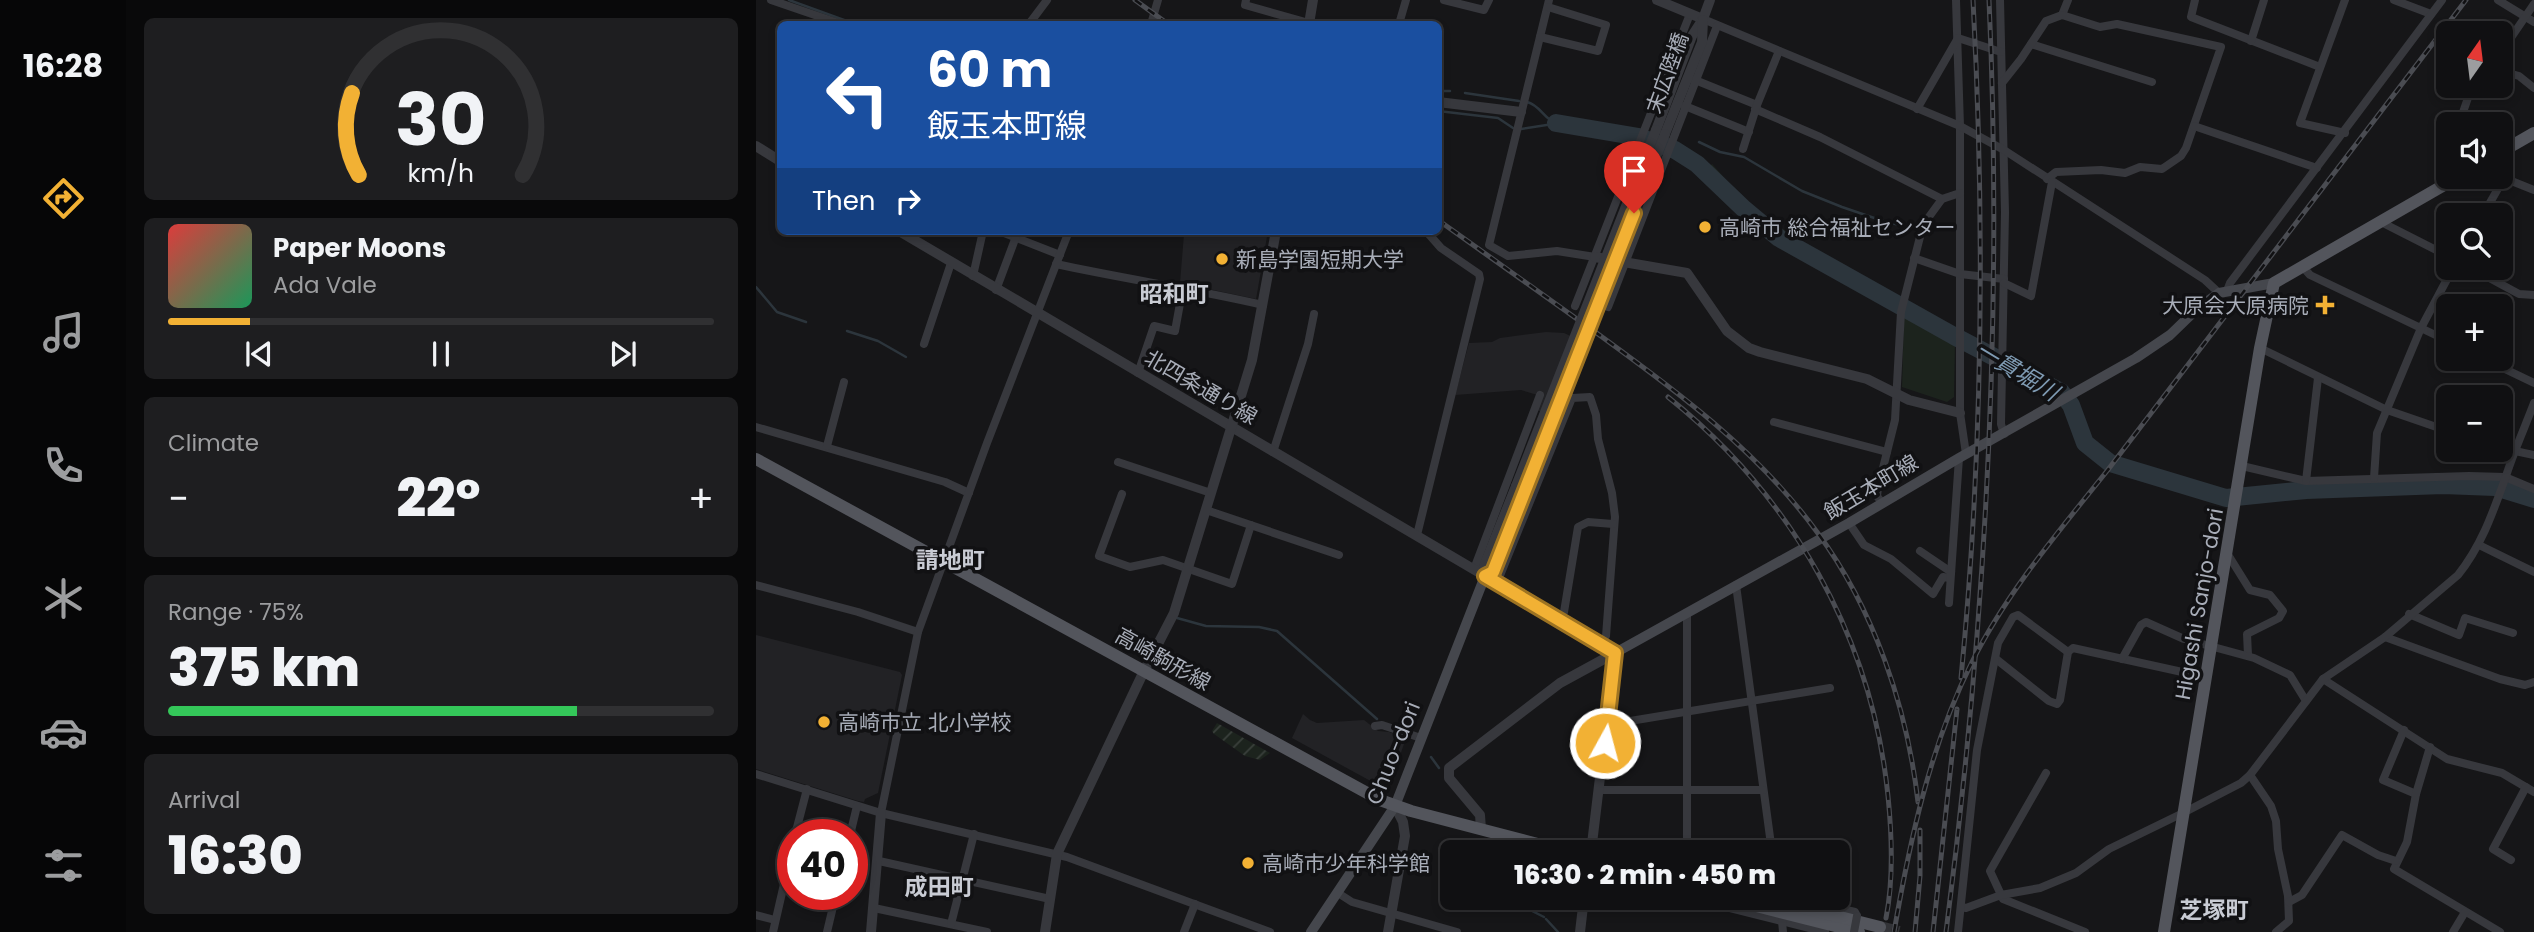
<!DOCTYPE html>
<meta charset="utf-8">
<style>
:root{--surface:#101012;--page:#1e1e20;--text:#f1f3f6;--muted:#9c9d9f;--line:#303032;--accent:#f2b134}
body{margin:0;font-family:Poppins,"Noto Sans JP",sans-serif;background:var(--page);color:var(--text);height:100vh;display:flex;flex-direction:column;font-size:26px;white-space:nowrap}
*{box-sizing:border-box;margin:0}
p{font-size:23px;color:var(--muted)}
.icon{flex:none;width:38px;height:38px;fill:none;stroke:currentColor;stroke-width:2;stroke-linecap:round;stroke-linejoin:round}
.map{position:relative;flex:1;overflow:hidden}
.drawer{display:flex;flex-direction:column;gap:18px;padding:18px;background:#09090a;width:630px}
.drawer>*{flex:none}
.hud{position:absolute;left:21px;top:21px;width:665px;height:214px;border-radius:10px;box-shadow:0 4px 10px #0003,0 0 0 2px var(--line);background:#1a4fa0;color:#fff;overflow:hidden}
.needle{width:46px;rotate:14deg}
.controls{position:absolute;left:1680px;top:21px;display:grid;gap:14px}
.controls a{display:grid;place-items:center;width:77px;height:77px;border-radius:10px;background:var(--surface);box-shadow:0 4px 10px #0003,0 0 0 2px var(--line);font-size:35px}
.speed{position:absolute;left:21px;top:819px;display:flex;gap:14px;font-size:35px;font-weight:700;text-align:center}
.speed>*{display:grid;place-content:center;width:91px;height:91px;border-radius:50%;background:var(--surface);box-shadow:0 4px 10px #0003,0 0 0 2px var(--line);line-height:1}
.speed .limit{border:10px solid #d22;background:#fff;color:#111}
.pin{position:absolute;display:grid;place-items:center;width:60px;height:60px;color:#fff;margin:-72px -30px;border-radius:50% 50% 50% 0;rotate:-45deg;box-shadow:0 0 7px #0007}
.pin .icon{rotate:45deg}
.me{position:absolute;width:77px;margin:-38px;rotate:7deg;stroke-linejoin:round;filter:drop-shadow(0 0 5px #0008)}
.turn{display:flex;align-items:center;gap:24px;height:147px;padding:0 35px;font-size:32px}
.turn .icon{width:91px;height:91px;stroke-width:2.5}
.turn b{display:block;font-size:49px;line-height:60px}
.then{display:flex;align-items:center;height:66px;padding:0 35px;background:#0003;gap:14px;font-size:26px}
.big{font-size:52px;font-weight:800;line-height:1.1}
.drawer .card{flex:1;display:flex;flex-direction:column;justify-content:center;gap:10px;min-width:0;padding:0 24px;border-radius:10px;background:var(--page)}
.drawer .dial{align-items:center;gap:0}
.dial svg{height:182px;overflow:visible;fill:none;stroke:var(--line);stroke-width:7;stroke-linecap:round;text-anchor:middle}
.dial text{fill:var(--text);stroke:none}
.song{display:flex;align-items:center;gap:21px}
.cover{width:84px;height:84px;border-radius:10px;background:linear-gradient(135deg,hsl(0 70% 55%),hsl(150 70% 35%))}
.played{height:7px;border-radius:4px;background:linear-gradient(90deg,var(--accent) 15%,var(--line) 15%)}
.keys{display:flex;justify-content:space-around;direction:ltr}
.heat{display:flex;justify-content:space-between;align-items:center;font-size:38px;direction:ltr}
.charge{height:10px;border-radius:5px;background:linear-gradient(90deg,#34c759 75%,var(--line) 0)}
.trip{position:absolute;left:684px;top:840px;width:410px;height:70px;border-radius:10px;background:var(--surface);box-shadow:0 4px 10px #0003,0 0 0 2px var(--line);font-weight:800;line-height:70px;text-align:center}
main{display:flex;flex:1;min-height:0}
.menu{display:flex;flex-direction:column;width:126px;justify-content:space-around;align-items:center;background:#060607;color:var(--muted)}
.menu .icon{width:49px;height:49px}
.menu .active{color:var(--accent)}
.menu b{font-size:32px;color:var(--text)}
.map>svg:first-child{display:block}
.built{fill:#222225}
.grass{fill:url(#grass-dots)}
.park{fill:#1c231d}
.garden{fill:url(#garden-furrows)}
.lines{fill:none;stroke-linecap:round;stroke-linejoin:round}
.stream{stroke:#2c353c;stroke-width:2.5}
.river{stroke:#2c353c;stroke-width:18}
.primary-tunnel{stroke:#333438;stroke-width:12;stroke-dasharray:12 6;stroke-linecap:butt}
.minor{stroke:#37383d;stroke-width:8}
.tertiary{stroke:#37383d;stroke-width:10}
.secondary{stroke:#45474d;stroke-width:10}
.primary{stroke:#53555c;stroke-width:12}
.rail-casing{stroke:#4a4c52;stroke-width:5}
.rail{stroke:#111113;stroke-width:2.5;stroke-dasharray:8;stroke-linecap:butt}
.minor-bridge{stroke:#37383d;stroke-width:8}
.tertiary-bridge{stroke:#37383d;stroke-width:10}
.route-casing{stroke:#9d7322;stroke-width:18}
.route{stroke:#f2b134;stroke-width:12}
.poi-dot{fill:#f2b134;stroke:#111113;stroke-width:2.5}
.labels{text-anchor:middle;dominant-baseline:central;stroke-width:7;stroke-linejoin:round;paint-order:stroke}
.street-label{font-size:21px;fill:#a8adb8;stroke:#111113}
.poi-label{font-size:21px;fill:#a8adb8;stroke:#111113;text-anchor:start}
.neighbourhood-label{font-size:23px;font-weight:bold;fill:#c9ccd4;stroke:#111113}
.water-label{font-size:23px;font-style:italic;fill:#7f9bb3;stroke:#111113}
</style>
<main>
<nav class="menu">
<b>16:28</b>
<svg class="icon active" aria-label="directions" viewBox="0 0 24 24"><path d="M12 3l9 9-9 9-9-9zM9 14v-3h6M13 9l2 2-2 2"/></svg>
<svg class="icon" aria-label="music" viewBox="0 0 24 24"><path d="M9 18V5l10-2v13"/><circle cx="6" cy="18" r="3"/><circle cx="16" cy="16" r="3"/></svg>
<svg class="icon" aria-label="phone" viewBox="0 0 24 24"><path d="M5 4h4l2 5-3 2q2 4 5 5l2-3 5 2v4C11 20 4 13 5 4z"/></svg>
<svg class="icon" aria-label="climate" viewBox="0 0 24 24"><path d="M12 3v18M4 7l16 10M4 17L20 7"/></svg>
<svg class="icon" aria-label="car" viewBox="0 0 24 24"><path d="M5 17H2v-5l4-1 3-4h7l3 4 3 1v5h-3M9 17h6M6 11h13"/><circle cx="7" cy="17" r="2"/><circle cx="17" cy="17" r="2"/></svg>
<svg class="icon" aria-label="filters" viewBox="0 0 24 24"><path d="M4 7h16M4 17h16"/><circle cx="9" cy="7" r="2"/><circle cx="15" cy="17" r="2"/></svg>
</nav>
<section class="drawer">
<div class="card dial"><svg viewBox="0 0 100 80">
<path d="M14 69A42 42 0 1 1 86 69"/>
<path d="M14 69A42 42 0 0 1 11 33" stroke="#f2b134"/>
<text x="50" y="56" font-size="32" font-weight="700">30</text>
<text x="50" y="72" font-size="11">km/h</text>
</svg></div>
<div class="card">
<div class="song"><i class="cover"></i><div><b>Paper Moons</b><p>Ada Vale</p></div></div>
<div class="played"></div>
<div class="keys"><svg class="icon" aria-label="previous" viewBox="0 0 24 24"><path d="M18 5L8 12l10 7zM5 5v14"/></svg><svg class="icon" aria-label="pause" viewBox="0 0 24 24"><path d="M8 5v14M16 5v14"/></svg><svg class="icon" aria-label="next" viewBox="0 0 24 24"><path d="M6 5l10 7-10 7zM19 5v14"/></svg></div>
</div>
<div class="card"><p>Climate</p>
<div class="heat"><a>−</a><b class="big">22°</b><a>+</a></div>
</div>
<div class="card"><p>Range · 75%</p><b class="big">375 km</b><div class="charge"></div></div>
<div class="card"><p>Arrival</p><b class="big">16:30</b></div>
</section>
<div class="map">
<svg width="1778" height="932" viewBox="0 0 1778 932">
<defs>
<pattern id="grass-dots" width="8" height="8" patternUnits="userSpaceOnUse" patternTransform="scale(1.75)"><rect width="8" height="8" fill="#1c231d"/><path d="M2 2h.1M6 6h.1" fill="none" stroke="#3a403c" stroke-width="1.8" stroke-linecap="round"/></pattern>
<pattern id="garden-furrows" width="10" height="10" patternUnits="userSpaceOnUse" patternTransform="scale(1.75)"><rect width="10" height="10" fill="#1c231d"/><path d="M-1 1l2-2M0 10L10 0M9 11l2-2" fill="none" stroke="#3a403c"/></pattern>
</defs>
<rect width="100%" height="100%" fill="#161618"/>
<g class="built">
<polygon points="355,231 512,231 500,299 424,283 428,234 406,232 366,234"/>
<polygon points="790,332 808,333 832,344 803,420 781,410 785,396 765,390 699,395 713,343 736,342 744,338"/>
<polygon points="0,635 144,672 146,675 122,793 109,799 108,802 102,801 0,769"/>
<polygon points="547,714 554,720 561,723 608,720 622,731 633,732 650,738 635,782 630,785 623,778 620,784 536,738"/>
</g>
<path class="grass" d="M 956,164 L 989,201 L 1047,244 L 1089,265 L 1088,272 C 1035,243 993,214 954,167 Z"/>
<polygon class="park" points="1150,316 1199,342 1198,397 1191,402 1146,387 1148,318"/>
<polygon class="garden" points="461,723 514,753 504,760 489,756 458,734 456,731"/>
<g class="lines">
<g class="stream">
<polyline points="33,0 99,24"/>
<polyline points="682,91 694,91"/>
<polyline points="709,93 763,101"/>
<path d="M 771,102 C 784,105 788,119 800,123"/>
<polyline points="682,111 742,118 757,128"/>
<polyline points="765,129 797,124"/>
<polyline points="943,142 964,152 988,157 1046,191 1086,207 1130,222 1158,228"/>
<polyline points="0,287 21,312 50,322"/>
<polyline points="91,331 122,341 150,357"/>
<polyline points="421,618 450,626 503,627 521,631 621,719"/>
<polyline points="675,757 683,768"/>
<polyline points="733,848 734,852"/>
<polyline points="751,898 788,917"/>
<polyline points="790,919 802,932"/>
</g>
<polyline class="river" points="800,123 883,137 919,150 941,164 988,209 1023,238 1198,336 1305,392 1315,405 1329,443 1354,463 1470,498 1550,490 1687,485 1739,487 1778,499"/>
<polyline class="primary-tunnel" points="1124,927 1143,932"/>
<g class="minor">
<polyline points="15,0 85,24"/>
<polyline points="490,0 489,5 553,23"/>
<polyline points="688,0 728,10 733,0"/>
<polyline points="793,0 733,245 752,256 801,251 839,257"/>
<polyline points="1200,0 1204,126 1204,413 1210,454"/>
<polyline points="1244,0 1249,212 1245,424 1248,434"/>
<polyline points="1439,0 1435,17 1564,67"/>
<polyline points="1638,0 1675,14"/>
<polyline points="1742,0 1778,22"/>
<polyline points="1306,15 1312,0"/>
<polyline points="947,19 1204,126 1248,150 1449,280 1463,293"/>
<polyline points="273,24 291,0"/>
<polyline points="395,24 402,0"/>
<polyline points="643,24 650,0"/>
<polyline points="784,37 842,51 850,25 792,7"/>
<polyline points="1495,41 1508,0"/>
<polyline points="1275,44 1396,82"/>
<polyline points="1745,46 1752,42 1778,4"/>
<polyline points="1745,71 1763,76 1778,88"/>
<polyline points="939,80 1001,105"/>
<polyline points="1246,83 1265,59 1290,21 1306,15 1344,27 1361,24 1465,47 1430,148 1425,156 1406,169 1384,167 1369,173 1345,170 1300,172 1291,179"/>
<polyline points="929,106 993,132"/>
<polyline points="999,109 1064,137 1186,199"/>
<polyline points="1161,109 1202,38 1245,52"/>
<polyline points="1703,124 1716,86"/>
<polyline points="1438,126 1561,168"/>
<polyline points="1589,133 1544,123 1589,0"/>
<polyline points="987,149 1001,105 1023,51"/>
<polyline points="1692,156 1692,157"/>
<polyline points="1727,215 1748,178 1778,190"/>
<polyline points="1623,221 1692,256"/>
<polyline points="243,231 304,255"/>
<polyline points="1158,258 1204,274 1248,279"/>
<path d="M 300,264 C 369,279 438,289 507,305"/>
<polyline points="1546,266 1554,275 1692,341"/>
<polyline points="1715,268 1763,294 1778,295"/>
<polyline points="217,276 227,231"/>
<polyline points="1248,283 1275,296 1296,182"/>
<polyline points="240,290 261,234"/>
<polyline points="1471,291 1474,283 1686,0"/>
<polyline points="819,306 934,14"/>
<polyline points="852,307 961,26"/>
<polyline points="168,344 195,263"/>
<polyline points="1504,348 1631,410 1692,431"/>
<polyline points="1728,359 1778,383"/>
<polyline points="382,373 398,326 419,331 427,287"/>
<polyline points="1018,422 1131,452"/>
<polyline points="0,427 189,482 213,493"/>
<polyline points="71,446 88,382"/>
<polyline points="1745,448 1778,455"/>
<polyline points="517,452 552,344 558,314"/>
<polyline points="362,462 455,493"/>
<polyline points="1486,466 1550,481 1713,476 1749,477 1778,489"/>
<polyline points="1618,478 1621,433 1665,328 1697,268"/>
<polyline points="1550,481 1562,378"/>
<polyline points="366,494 343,556 374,567 407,560 476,584 495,525"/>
<polyline points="1126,503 1121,496 1122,488 1139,420 1145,312 1167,225 1186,199 1204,193"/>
<polyline points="450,510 583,555"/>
<polyline points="1093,523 1108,545 1135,559 1177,594 1187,577 1194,578"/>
<polyline points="661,535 724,279 723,274 685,248 670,231"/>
<polyline points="1723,545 1778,572"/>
<polyline points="1164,551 1195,572"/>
<polyline points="1471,553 1494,590 1514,595 1527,611 1523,618 1491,634 1492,655"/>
<polyline points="718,569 784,395"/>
<polyline points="741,583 816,398 834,397 840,415 842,439 856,493 859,517 850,636 845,644"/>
<polyline points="0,585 102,612 162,632"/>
<polyline points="980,585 1016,852"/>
<polyline points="1193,603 1203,458"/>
<polyline points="1653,614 1703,635 1709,618 1757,633"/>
<polyline points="804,619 808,612 822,527 832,522 857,524"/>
<polyline points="1629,637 1744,679 1769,685 1778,682"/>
<polyline points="1240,659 1293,701 1301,704 1304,700 1312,652 1317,648 1449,677"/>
<polyline points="1366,659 1385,625 1390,622 1428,639 1498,658 1534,675 1550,701"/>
<polyline points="1567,679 1691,759 1746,773 1778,792"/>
<polyline points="850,725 1074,688"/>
<polyline points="619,726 626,725 665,738"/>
<polyline points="1648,730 1627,780 1660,794"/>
<polyline points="1674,747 1660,794 1651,842 1638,869 1744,932"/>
<polyline points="1290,773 1234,871 1247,899 1329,932"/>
<polyline points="0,774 125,813 311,857 514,932"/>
<polyline points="1494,775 1515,806 1520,821 1522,849 1532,896 1533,921 1520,932"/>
<polyline points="842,790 1007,790"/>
<polyline points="125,813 162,632 231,443 313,231"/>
<polyline points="39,835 51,789"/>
<polyline points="94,835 101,806"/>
<polyline points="857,852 860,852"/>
<polyline points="931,852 931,614"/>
<polyline points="1755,860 1737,849 1770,787"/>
<polyline points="123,861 294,899"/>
<polyline points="582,893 596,902 701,932"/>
<polyline points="934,898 1069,932"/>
<polyline points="1040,898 1099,912 1101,916"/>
<polyline points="1533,902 1546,895 1586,835 1622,855 1640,861"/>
<path d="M 1206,907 L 1210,908 L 1245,895 L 1284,888 L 1320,873 L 1353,849 L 1427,813 L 1485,783 L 1494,775 L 1567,679 L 1629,637 L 1702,575 C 1726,545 1737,512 1750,476 C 1758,451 1769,427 1778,403"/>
<polyline points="118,908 231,932"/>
<polyline points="0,915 19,920"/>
<polyline points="1026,921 1027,932"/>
<polyline points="195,924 218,834"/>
<polyline points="17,932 37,845"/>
<polyline points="71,932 80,894"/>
<polyline points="428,932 439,904"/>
<polyline points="1202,932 1221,750 1242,643 1257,617 1262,615 1312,652"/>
<polyline points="1697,932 1709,912"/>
</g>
<g class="tertiary">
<polyline points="901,0 947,19"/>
<polyline points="553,24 557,0"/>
<polyline points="682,102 765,112"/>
<polyline points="900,130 936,36 947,19 954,0"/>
<polyline points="909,134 946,42 947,20"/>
<polyline points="0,146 24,161"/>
<polyline points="143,231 729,576"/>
<polyline points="839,257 931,273 971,331 993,348 1004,352 1111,379 1153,400 1204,413"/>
<polyline points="729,576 737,572 769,490"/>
<polyline points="729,576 728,566 760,486"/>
<polyline points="725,829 724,815 693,778 693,768 804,683 859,653"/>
<polyline points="835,852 859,653"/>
<polyline points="115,932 125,813"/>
<polyline points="289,932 301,854 388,671 418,613 496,360 520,231"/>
<polyline points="632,932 649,836 647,822 639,806"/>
<polyline points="824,932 828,898"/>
</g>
<polyline class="secondary" points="555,932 639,806 729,576 859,653 1093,523 1203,458 1380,358 1414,335 1443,307 1463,293 1518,283"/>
<g class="primary">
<polyline points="1745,152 1778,133"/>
<polyline points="0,459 624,800 655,811 812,852"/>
<polyline points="969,898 1103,932"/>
<polyline points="1008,898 1124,927"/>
<polyline points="1408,932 1504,348 1518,283 1702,177"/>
</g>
<g class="rail-casing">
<g id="rail">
<polyline points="379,0 412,24"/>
<path d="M 682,220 C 736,258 789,296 842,334 C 922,392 1002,451 1061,532 C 1118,609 1151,707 1162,802"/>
<path d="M 912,397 C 1036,496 1116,637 1132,796 C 1136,836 1138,878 1130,918"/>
<path d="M 1205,678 C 1227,453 1229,225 1217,0"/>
<path d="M 1138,932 C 1154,840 1174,746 1216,662 C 1251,592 1303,531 1351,471 L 1710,0"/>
<polyline points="1159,932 1164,876 1164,830"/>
<polyline points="1177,932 1201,709"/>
<path d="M 1190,932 C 1230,623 1247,312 1233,0"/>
</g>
</g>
<use href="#rail" class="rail"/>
<polyline class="minor-bridge" points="1098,932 1101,916"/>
<g class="tertiary-bridge">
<polyline points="760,486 900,130"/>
<polyline points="769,490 909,134"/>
</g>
</g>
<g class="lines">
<g class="route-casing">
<polyline id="route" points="849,743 859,653 729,576 737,572 878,213"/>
</g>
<use href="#route" class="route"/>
</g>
<g class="poi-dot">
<circle cx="949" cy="227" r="7"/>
<circle cx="466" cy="259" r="7"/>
<path d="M1565.5 294.5h7v7h7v7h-7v7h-7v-7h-7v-7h7z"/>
<circle cx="68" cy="722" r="7"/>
<circle cx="492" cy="863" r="7"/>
</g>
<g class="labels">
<g class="street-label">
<text transform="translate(911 73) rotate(-70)">末広陸橋</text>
<text transform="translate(445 387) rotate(30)">北四条通り線</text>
<text transform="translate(1115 487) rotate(-31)">飯玉本町線</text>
<text transform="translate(1443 604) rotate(-80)">Higashi Sanjo-dori</text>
<text transform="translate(407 659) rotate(29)">高崎駒形線</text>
<text transform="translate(637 753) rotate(-68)">Chuo-dori</text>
</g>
<g class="poi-label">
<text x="963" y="227">高崎市 総合福祉センター</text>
<text x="480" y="259">新島学園短期大学</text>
<text x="1553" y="305" text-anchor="end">大原会大原病院</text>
<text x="82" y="722">高崎市立 北小学校</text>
<text x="506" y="863">高崎市少年科学館</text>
</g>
<g class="neighbourhood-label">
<text x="418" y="294">昭和町</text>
<text x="194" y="560">請地町</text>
<text x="183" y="887">成田町</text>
<text x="1458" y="910">芝塚町</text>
</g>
<g class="water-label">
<text transform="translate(1261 371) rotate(31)">一貫堀川</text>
</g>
</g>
</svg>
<div class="controls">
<a><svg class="needle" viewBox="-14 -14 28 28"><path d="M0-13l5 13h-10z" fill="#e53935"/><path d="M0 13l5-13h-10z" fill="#9c9d9f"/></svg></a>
<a><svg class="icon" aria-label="sound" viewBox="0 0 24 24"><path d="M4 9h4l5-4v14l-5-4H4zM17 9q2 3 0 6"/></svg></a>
<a><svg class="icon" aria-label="search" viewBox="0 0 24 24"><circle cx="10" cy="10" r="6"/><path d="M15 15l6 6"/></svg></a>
<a>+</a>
<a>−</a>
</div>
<div class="speed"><div class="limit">40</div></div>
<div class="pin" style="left:878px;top:213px;background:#d93025"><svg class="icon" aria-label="arrive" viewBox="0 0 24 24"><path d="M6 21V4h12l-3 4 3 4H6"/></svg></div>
<svg class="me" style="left:849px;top:743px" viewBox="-20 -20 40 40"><circle r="17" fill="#f2b134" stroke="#fff" stroke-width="3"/><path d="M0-11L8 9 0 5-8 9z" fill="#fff"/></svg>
<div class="trip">16:30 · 2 min · 450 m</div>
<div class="hud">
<div class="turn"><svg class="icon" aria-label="left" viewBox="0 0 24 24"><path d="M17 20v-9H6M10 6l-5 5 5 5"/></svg><div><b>60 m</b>飯玉本町線</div></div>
<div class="then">Then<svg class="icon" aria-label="right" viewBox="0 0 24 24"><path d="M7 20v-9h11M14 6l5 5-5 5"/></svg></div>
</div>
</div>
</main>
